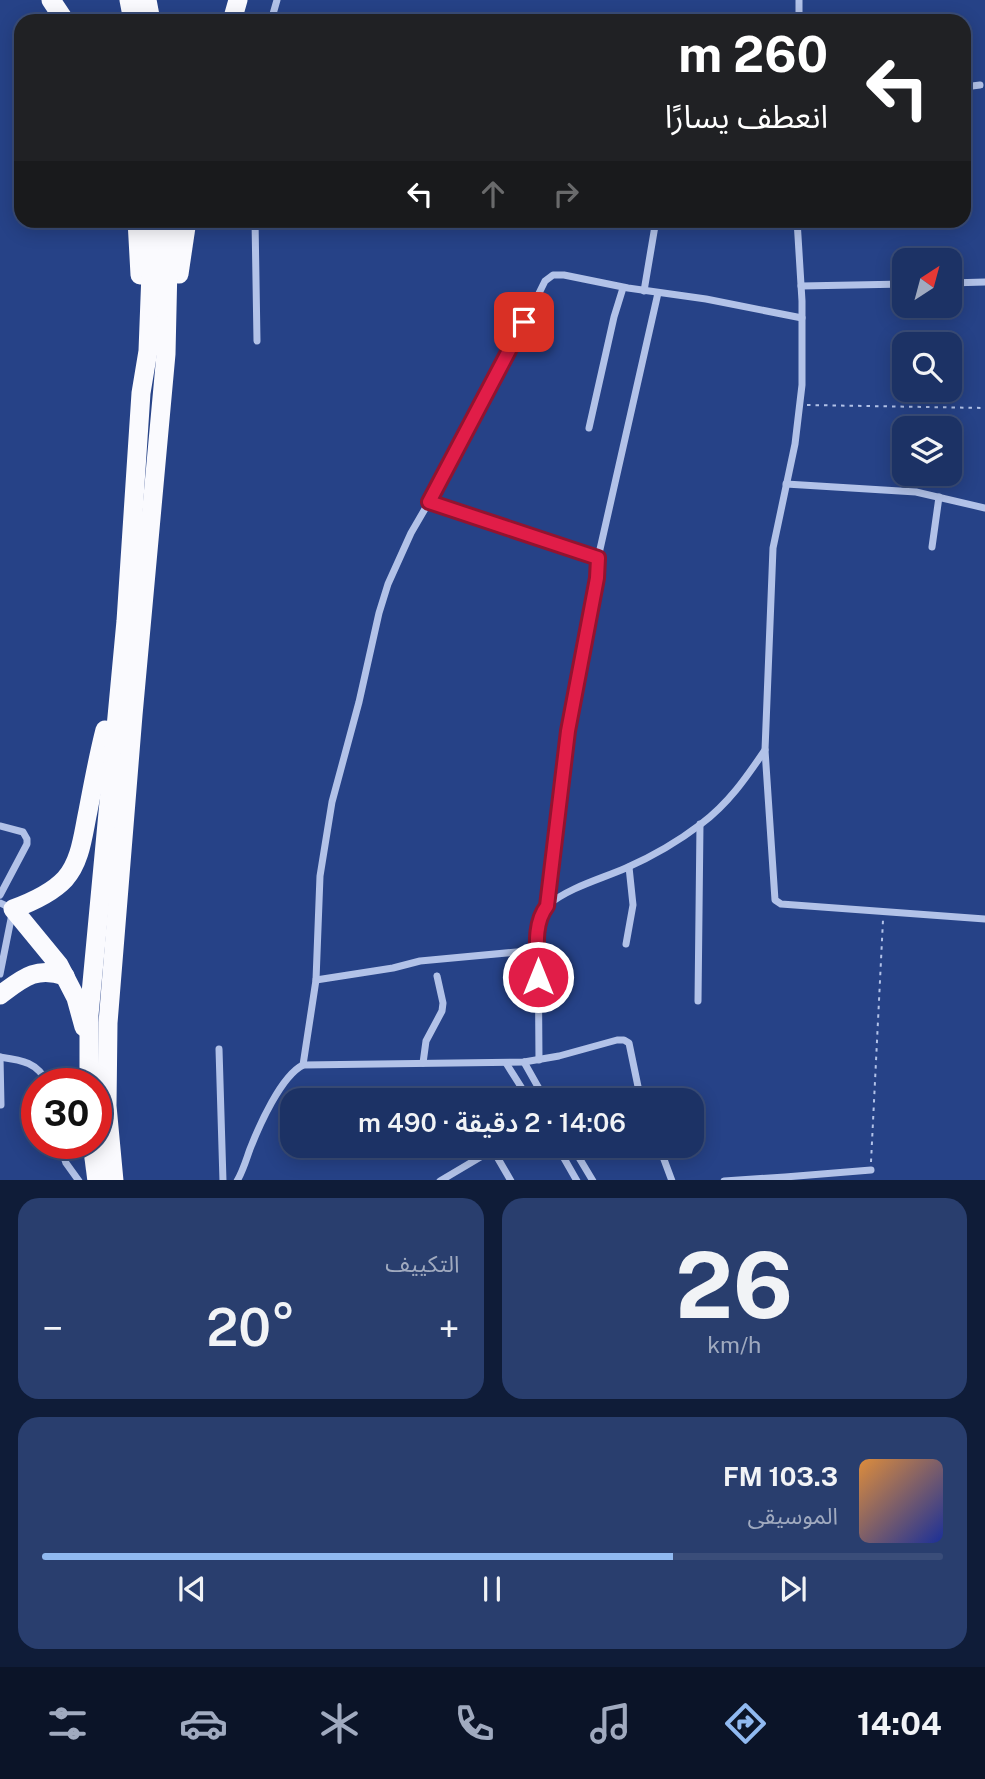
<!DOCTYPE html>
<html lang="ar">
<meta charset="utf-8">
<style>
:root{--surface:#1c3265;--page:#293e6e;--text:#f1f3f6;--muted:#a0aabf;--line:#3a4d79;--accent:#90b9f0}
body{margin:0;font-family:"Public Sans","Noto Sans Arabic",sans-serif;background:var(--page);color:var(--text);direction:rtl;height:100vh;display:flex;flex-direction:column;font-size:26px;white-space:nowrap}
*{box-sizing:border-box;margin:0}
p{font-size:23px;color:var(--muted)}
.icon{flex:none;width:38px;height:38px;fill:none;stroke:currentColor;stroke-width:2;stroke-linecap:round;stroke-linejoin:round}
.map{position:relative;height:1180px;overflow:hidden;direction:ltr}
.panel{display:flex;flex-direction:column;gap:18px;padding:18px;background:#0f1c38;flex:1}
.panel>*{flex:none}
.banner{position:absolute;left:14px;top:14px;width:957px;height:214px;border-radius:21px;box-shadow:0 4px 18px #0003,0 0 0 2px var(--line);direction:rtl;background:#202124;color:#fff;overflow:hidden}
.needle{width:46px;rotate:36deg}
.buttons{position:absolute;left:892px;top:248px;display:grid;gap:14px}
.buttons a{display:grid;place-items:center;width:70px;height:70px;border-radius:14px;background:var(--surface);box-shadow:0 4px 18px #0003,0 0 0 2px var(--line);font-size:35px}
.speed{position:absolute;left:21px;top:1068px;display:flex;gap:14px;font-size:35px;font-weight:700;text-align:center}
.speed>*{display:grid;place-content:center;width:91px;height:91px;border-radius:50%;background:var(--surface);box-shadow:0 4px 18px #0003,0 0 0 2px var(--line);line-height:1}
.speed .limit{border:10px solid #d22;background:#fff;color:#111}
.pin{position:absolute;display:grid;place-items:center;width:60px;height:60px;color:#fff;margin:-30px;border-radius:14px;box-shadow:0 4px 10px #0006}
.me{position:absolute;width:77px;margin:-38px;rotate:0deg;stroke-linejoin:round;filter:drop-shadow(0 0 5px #0008)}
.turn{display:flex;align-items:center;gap:24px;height:147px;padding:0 28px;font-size:32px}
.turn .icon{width:91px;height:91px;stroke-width:2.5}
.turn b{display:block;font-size:49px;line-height:60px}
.lanes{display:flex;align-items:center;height:66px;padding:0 28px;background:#0003;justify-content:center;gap:35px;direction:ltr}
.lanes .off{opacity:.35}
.big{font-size:52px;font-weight:600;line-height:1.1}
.panel .card{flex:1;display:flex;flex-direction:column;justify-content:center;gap:10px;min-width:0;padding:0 24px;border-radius:21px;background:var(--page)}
.panel .dial{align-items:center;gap:0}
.dial b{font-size:91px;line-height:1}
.song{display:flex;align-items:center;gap:21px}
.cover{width:84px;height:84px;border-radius:10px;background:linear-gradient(135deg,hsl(30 70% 55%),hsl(230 70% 35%))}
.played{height:7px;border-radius:4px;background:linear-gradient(90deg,var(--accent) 70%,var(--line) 70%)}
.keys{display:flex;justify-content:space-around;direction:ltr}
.heat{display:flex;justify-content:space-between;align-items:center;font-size:38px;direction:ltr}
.panel .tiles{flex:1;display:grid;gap:18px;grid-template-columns:1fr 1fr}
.card:last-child{grid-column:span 2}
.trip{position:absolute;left:280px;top:1088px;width:424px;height:70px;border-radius:21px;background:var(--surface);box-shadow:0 4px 18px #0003,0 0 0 2px var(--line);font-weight:600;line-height:70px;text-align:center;direction:rtl}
.tab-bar{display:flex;height:112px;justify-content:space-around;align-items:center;background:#0b1428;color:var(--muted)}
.tab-bar .icon{width:49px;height:49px}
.tab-bar .on{color:var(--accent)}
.tab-bar b{font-size:32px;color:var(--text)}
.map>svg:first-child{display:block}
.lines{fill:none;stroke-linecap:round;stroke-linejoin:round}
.path{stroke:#b2c2e8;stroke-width:2;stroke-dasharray:3.5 5;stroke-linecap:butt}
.minor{stroke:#b2c2e8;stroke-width:7}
.trunk{stroke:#fafafe;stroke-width:19}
.route-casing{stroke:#92132f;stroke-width:18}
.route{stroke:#e11d48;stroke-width:12}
</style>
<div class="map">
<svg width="985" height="1181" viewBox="0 0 985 1181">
<rect width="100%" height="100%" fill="#264287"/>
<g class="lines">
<g class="path">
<polyline points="807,405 985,408"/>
<polyline points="871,1162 883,920"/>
</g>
<g class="minor">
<polyline points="271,21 277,0"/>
<polyline points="799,21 799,0"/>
<polyline points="964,87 980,85"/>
<polyline points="255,220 257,341"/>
<polyline points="797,220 802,301 802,385 795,444 773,548 765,750 775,900 781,904 985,919"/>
<polyline points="950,283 985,282"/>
<polyline points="801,286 905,284"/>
<polyline points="644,291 656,220"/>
<polyline points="589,428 614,317 623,288"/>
<polyline points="786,484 916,492 985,508"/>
<polyline points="429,502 575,549 598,558 597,578 568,731 547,906"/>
<polyline points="932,547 939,497"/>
<polyline points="598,558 658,293"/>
<polyline points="0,826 23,832 27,839 27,844 0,895"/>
<polyline points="0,903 13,909 0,974"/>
<polyline points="626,944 633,905 629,867"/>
<polyline points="316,980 393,968 420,961 538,950"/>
<polyline points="698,1001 700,824"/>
<polyline points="219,1049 223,1181"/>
<path d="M 0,1057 C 21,1060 38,1062 47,1083"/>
<polyline points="0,1057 1,1105"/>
<path d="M 539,1060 L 538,923 C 540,915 542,910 548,905 C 570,887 601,879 626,868 C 651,857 680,840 701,824 C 728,804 746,778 765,750"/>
<polyline points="524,1062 546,1101"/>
<polyline points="423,1063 426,1041 442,1011 443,1003 437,976"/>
<polyline points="506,1063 530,1101"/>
<polyline points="303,1065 316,980 320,876 332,802 359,702 379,613 388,584 411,533 429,502 516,340 545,281 553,275 564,275 628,288 706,299 802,318"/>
<polyline points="59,1143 66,1163 79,1181"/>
<polyline points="557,1146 577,1181"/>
<polyline points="572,1146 593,1181"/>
<polyline points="659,1146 672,1181"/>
<polyline points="493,1150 511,1181"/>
<path d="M 237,1181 C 243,1171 246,1160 250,1149 C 259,1126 281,1076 303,1065 L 524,1062 L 559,1056 L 617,1040 L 624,1040 L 629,1043 L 641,1101"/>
<polyline points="440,1181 499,1146"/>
<polyline points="724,1181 785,1177 871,1170"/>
</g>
<g class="trunk">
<polyline points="51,0 65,21"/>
<polyline points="129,0 133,21"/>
<polyline points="147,0 151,21"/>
<polyline points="232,21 238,0"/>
<polyline points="137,220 140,275"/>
<polyline points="179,274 187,220"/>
<path d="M 0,995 C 23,978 36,966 65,976"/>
<path d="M 84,1027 L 76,998 L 59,965 L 13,909 C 32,902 52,893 65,879 C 81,861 83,834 88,811 C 93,785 98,757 105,730"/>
<polyline points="89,1083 89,1015 126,621 141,393 148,351 153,220"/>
<polyline points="92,1143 97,1181"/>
<polyline points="114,1181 107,1106 108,1023 133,715 166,354 169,220"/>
</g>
</g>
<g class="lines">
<g class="route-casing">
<path id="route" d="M 524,322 L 429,502 L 598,558 L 597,578 L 568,731 L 547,906 C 532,925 538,955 538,977"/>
</g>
<use href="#route" class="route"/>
</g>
</svg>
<div class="buttons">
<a><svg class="needle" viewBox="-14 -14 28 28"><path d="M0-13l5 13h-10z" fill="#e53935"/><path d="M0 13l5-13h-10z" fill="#a0aabf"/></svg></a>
<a><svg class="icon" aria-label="search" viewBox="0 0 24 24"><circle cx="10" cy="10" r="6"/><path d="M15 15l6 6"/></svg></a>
<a><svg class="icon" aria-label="layers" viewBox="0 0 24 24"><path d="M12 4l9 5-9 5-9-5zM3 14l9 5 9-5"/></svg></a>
</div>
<div class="speed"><div class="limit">30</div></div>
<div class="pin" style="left:524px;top:322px;background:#d93025"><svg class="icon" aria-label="arrive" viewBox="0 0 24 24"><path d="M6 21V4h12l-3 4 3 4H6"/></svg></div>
<svg class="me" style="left:538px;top:977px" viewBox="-20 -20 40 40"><circle r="17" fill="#e11d48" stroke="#fff" stroke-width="3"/><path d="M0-11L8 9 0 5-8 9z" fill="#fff"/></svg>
<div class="trip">14:06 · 2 دقيقة · 490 m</div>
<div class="banner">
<div class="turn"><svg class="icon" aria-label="left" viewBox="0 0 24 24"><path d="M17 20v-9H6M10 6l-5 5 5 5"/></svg><div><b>260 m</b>انعطف يسارًا</div></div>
<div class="lanes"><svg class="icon" aria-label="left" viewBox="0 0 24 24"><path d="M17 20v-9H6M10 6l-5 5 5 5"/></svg><svg class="icon off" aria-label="ahead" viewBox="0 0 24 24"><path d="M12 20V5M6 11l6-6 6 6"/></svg><svg class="icon off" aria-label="right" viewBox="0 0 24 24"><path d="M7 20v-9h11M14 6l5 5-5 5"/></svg></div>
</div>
</div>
<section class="panel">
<div class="tiles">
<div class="card dial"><b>26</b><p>km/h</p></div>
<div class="card"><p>التكييف</p>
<div class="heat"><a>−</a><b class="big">20°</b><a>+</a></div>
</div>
<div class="card">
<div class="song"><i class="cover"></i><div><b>103.3 FM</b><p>الموسيقى</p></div></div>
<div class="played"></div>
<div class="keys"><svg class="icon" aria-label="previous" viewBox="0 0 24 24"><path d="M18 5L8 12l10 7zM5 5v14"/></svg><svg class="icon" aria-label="pause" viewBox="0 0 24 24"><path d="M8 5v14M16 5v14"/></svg><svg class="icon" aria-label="next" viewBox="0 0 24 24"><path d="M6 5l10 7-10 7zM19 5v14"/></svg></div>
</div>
</div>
</section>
<nav class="tab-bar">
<b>14:04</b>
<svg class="icon on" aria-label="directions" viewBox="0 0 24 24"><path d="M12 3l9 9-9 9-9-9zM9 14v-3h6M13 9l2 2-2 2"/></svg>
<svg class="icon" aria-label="music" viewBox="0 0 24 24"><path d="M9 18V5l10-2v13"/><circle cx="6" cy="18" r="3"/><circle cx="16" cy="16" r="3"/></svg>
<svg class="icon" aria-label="phone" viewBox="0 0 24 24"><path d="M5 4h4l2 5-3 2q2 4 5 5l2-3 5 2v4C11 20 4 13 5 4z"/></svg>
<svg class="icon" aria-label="climate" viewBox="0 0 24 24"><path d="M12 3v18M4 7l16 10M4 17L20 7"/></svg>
<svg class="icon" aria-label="car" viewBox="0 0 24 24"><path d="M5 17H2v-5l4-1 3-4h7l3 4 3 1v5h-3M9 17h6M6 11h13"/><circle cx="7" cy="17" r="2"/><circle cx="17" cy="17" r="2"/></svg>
<svg class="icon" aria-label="filters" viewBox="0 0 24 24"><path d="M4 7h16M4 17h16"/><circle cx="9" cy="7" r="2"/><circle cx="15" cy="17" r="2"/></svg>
</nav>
